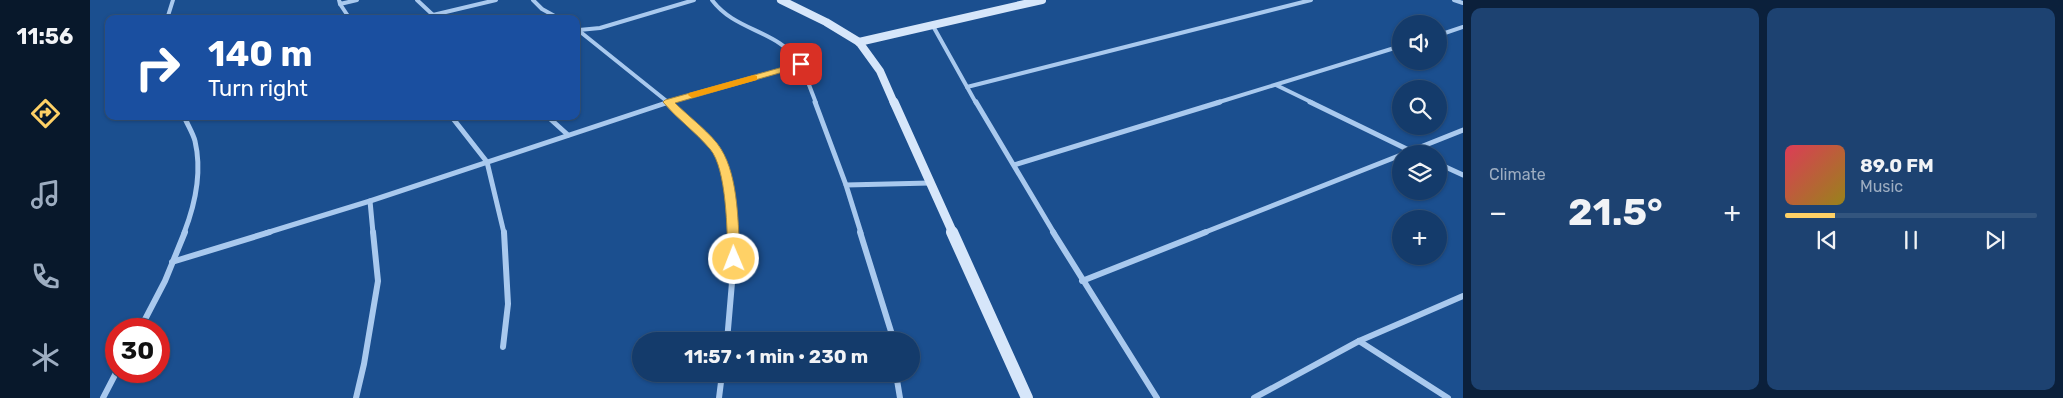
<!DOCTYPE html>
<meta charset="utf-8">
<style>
:root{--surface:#143b6b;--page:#1d4271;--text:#f1f3f6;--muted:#9dadc1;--line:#33557e;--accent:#ffd166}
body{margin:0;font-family:Rubik,sans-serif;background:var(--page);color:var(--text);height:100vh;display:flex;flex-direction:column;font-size:19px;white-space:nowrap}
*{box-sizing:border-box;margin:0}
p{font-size:16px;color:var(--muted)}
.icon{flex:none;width:28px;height:28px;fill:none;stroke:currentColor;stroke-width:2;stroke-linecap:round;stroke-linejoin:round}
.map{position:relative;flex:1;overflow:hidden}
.panel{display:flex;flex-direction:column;gap:8px;padding:8px;background:#0b203b;width:600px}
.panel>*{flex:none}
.hud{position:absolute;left:15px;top:15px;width:475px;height:105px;border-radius:10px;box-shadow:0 1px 4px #0004,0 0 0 1px var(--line);background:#1a4fa0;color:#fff;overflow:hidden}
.controls{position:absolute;left:1302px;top:15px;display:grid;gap:10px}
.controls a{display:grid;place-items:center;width:55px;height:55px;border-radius:50%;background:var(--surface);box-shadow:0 1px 4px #0004,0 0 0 1px var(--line);font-size:25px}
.speed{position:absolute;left:15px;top:318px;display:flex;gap:10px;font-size:25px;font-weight:700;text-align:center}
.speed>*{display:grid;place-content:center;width:65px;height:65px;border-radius:50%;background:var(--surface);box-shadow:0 1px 4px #0004,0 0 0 1px var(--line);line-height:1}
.speed .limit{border:8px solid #d22;background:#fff;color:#111}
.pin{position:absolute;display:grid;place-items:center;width:42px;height:42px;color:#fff;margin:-21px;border-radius:10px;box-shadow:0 2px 8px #0006}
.me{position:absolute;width:55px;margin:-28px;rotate:359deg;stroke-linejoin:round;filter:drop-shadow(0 0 4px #0008)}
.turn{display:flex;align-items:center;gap:18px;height:105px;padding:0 20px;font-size:22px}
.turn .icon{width:65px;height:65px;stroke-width:2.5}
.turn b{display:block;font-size:35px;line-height:42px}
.big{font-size:38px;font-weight:700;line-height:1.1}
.panel .card{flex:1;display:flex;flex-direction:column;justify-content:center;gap:8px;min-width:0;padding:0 18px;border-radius:10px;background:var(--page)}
.song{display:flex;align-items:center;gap:15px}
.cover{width:60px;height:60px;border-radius:8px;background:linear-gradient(135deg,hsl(350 70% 55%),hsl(50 70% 35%))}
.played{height:5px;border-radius:2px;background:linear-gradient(90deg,var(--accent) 20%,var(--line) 20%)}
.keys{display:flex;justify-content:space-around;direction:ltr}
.heat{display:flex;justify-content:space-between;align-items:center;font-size:28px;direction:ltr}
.panel .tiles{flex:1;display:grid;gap:8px;grid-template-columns:repeat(2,1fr)}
.trip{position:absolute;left:542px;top:332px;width:288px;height:50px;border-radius:25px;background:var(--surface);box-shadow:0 1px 4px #0004,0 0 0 1px var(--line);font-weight:700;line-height:50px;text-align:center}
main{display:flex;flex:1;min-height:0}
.menu{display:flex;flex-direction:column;width:90px;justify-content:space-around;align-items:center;background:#08182b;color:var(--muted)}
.menu .icon{width:35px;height:35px}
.menu .selected{color:var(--accent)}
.menu b{font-size:22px;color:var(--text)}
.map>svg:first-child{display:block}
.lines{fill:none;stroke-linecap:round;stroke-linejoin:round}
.street-far2{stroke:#a9c9ee;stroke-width:4}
.street-far1{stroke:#a9c9ee;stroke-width:5}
.street{stroke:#a9c9ee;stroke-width:6}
.secondary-far2{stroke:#d6e6fa;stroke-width:8}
.secondary-far1{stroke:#d6e6fa;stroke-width:9}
.secondary{stroke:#d6e6fa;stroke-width:12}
.route{fill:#ffd166;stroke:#a68842}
.slow{fill:#f59e0b}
</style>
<main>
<nav class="menu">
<b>11:56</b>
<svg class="icon selected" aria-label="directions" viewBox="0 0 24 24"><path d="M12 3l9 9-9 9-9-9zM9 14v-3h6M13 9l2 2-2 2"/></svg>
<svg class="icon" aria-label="music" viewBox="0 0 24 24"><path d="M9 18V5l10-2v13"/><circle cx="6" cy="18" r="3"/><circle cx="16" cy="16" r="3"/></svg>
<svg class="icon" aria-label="phone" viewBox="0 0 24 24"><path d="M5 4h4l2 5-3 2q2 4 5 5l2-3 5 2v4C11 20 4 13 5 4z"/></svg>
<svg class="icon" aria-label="climate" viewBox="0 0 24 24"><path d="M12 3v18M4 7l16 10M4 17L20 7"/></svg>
</nav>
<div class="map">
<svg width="1373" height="398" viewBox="0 0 1373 398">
<rect width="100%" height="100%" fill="#1b4f8f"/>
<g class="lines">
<g class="street-far2">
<polyline points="249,0 250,4 267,0"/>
<polyline points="327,0 343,15 406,0"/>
<polyline points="443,0 452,9 470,19"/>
<polyline points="1364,0 1373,3"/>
<polyline points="250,4 260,19"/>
<polyline points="77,19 83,0"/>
<polyline points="843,26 886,103"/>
<polyline points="488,30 579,103"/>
<polyline points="489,30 510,28 604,0"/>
<polyline points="1349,35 1373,27"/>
<polyline points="711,64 726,103"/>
<polyline points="1186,85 1223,103"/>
<polyline points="877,87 1221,0"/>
<path d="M 575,103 L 711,64 C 687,29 646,32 622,0"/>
<polyline points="1126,103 1311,46"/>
</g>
<g class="street-far1">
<path d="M 578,102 C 592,115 617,134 627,151 C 639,171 640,209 643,233"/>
<polyline points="725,102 756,185 771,233"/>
<polyline points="886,102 964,233"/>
<polyline points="1220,102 1327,154"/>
<path d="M 94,116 C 97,124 103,133 105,141 C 112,171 105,205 94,233"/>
<polyline points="361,116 397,162 414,233"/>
<polyline points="457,116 478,135"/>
<polyline points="1313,154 1373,130"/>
<polyline points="1349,164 1373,175"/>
<polyline points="924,165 1130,102"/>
<polyline points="756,185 840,183"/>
<polyline points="280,201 283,233"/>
<polyline points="176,233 280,201 579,102"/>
<polyline points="1113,233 1311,155"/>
</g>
<g class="street">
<polyline points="770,232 804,341"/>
<polyline points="963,232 1067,398"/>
<polyline points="82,262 180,232"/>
<polyline points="992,281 1116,232"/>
<polyline points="50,329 75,281 95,232"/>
<polyline points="637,341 644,259 643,232"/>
<polyline points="1269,341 1358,398"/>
<polyline points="413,347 418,304 414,232"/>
<polyline points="806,374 810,398"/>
<polyline points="13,398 27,371"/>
<polyline points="266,398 274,364 288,281 283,232"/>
<polyline points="629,398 632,374"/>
<polyline points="1164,398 1269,341 1373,296"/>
</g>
<g class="secondary-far2">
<polyline points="691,0 736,22 769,42 790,71 804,103"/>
<polyline points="769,42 952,0"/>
</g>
<polyline class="secondary-far1" points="804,102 863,233"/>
<polyline class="secondary" points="862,232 937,398"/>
</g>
<path class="route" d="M 711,62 L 715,64 L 714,66 L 585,103 C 597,115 623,135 631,149 C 649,178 648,226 650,259 L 644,263 L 639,262 L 638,259 C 637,232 637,169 620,149 C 606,132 587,119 573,102 L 575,100 Z"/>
<polygon class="slow" points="664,75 667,76 667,80 602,98 598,95 599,93"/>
</svg>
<div class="controls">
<a><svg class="icon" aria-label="sound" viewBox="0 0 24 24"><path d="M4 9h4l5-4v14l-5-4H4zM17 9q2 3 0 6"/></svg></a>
<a><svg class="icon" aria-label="search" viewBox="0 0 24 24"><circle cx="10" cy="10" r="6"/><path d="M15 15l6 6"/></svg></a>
<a><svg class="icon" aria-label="layers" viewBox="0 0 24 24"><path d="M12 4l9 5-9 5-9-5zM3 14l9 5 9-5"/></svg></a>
<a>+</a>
</div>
<div class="speed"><div class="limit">30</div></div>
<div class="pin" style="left:711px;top:64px;background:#d93025"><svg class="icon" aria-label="arrive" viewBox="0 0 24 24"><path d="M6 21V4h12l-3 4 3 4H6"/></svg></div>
<svg class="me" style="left:644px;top:259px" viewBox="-20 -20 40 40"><circle r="17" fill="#ffd166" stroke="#fff" stroke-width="3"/><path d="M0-11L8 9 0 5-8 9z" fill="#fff"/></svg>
<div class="trip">11:57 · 1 min · 230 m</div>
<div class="hud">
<div class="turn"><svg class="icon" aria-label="right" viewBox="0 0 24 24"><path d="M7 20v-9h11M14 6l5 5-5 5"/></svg><div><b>140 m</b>Turn right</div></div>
</div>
</div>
<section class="panel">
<div class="tiles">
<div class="card"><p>Climate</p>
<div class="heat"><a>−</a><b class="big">21.5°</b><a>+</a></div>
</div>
<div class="card">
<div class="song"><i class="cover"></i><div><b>89.0 FM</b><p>Music</p></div></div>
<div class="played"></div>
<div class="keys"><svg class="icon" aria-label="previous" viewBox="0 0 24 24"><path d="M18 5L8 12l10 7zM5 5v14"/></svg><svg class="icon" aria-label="pause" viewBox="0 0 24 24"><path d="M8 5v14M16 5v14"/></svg><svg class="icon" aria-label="next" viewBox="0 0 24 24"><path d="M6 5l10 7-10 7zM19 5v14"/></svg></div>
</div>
</div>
</section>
</main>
